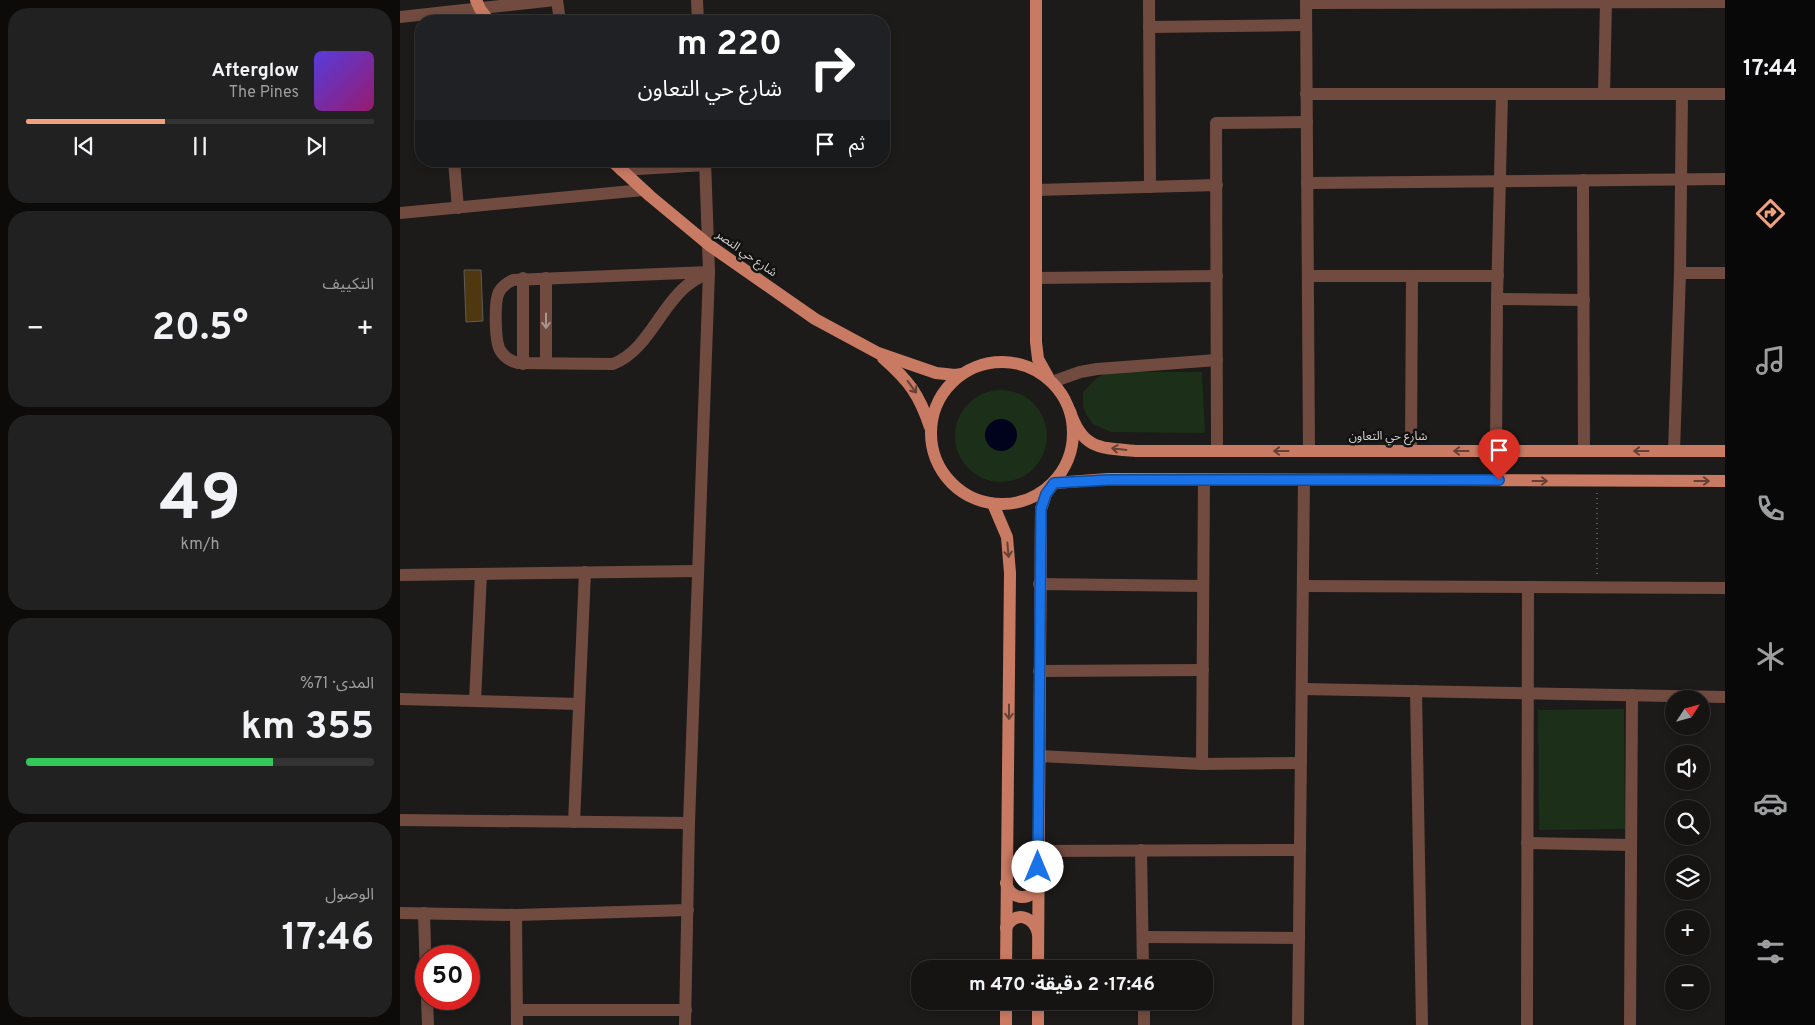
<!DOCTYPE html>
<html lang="ar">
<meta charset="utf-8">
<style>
:root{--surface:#151413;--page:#222121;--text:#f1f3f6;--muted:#9d9ea0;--line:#343333;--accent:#f2a17e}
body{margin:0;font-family:Overpass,"Noto Sans Arabic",sans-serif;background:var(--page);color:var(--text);direction:rtl;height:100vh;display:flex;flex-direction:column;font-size:19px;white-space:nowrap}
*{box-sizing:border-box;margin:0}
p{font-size:16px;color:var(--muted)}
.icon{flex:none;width:28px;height:28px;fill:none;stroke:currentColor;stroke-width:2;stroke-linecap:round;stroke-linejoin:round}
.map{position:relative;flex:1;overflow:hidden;direction:ltr}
.details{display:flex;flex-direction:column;gap:8px;padding:8px;background:#0c0b0a;width:400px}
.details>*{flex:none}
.guide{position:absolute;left:15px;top:15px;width:475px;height:152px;border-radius:20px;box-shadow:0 2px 8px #0003,0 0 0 1px var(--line);direction:rtl;background:#202124;color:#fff;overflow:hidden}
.needle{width:32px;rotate:54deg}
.tools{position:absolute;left:1265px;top:690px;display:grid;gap:10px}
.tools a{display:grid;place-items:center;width:45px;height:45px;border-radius:50%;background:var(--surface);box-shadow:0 2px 8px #0003,0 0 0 1px var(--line);font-size:25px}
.speed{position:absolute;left:15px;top:945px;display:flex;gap:10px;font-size:25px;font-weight:700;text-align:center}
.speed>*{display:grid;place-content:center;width:65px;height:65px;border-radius:50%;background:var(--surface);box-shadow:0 2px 8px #0003,0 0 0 1px var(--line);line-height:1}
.speed .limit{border:8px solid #d22;background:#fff;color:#111}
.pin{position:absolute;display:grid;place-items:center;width:42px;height:42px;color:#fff;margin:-51px -21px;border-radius:50% 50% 50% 0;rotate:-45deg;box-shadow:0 0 5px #0007}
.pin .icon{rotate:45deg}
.me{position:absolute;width:55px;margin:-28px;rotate:0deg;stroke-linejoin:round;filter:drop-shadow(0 0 4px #0008)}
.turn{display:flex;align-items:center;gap:18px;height:105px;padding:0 25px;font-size:22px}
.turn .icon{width:65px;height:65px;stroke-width:2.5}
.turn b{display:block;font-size:35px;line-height:42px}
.then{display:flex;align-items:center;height:48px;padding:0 25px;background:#0003;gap:10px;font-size:19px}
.big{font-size:38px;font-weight:700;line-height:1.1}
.details .card{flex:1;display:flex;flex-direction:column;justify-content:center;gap:8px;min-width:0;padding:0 18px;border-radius:20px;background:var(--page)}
.details .dial{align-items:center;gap:0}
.dial b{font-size:65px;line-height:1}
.song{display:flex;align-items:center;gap:15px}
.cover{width:60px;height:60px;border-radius:8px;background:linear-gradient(135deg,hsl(250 70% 55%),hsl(320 70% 35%))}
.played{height:5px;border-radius:2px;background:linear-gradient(90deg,var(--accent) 40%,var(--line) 40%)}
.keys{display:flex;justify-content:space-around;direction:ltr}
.heat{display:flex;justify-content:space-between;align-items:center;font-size:28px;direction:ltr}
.charge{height:8px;border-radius:4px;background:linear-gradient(90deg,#34c759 71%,var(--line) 0)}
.trip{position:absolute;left:511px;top:960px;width:302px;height:50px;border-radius:20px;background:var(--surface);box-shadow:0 2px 8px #0003,0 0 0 1px var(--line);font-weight:700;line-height:50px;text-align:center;direction:rtl}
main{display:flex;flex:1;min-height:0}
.dock{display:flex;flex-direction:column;width:90px;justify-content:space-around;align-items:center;background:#080808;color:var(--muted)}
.dock .icon{width:35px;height:35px}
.dock .current{color:var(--accent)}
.dock b{font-size:22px;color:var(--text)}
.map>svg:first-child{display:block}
.green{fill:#1c2f18}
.water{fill:#00031b}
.building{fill:#4f3710;stroke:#5e5c59}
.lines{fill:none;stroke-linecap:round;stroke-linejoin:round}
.path{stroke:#595957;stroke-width:2;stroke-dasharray:1 4;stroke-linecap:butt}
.minor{stroke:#714b40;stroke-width:12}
.major{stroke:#c97a63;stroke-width:12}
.oneway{stroke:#a79690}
.oneway2{stroke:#654135}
.route-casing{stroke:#114b97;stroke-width:12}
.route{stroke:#1a73e8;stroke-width:9}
.labels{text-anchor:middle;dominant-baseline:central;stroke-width:5;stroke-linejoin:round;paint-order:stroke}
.street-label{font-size:12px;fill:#d3d3d1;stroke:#131210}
</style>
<main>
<nav class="dock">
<b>17:44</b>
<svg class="icon current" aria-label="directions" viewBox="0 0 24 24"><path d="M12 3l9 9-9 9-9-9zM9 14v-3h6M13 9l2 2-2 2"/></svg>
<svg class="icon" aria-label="music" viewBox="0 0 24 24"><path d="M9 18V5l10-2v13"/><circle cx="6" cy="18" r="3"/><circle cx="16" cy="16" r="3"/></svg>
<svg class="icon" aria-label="phone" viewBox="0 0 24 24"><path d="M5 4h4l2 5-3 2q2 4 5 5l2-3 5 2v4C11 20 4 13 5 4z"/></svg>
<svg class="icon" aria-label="climate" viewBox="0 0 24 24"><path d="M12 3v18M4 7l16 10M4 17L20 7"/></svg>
<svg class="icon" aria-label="car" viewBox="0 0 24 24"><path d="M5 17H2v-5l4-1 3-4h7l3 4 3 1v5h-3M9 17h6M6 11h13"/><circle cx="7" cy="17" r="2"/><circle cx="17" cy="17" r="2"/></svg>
<svg class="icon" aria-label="filters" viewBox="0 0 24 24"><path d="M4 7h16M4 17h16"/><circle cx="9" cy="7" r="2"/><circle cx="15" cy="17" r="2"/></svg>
</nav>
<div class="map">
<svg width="1325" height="1025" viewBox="0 0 1325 1025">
<rect width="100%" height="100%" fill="#1c1b19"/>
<g class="green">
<polygon points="707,372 802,372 805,433 711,432 693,424 686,414 683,406 683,392 697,378"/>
<circle cx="601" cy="436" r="46"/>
<polygon points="1224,709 1225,829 1139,830 1138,710"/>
</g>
<circle class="water" cx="601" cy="435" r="16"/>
<polygon class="building" points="64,270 81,270 83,321 66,322"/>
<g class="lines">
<polyline class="path" points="1197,493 1197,576"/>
<g class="minor">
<polyline points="157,0 160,21"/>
<polyline points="297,0 298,21"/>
<polyline points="749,0 750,187"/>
<polyline points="906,0 909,451"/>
<polyline points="906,3 1325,2"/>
<polyline points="0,17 155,0"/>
<polyline points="749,27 906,25"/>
<polyline points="906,94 1325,94"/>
<polyline points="1204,94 1206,2"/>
<polyline points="54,161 58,208"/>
<polyline points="221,170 305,165"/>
<polyline points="1183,180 1184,451"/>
<polyline points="907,183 1325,179"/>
<polyline points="636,190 817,185"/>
<polyline points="0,213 243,190"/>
<path d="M 309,272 C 300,277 291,281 283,289 C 258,312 246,351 213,364 L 118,363 C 110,361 104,357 100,350 C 95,341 94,301 99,292 C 102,286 107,283 113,280 Z"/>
<polyline points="1280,273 1325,273"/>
<polyline points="908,276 1098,276"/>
<polyline points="636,278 817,276"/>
<polyline points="1097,299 1184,300"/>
<polyline points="146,363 146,278"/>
<polyline points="123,364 123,278"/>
<polyline points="652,382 680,372 697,369 817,360"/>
<polyline points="817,451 816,123 907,122"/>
<polyline points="1011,451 1012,276"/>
<polyline points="1096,451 1097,299 1102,94"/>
<polyline points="1274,451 1280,273 1282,94"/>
<polyline points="0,575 298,571"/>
<polyline points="639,584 803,586"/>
<polyline points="903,586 1325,588"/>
<polyline points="639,671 803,670"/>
<polyline points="902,689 1325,697"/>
<polyline points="1016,691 1022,1025"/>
<polyline points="0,699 179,704"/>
<polyline points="75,701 81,574"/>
<polyline points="639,756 802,764 901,763"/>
<polyline points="802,764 804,480"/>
<polyline points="0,820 289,823"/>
<polyline points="174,822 185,572"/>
<polyline points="1127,843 1231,845"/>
<polyline points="741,850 743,969"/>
<polyline points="638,851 900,850"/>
<polyline points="0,913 116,915 288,910"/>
<polyline points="24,913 26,979"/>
<polyline points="116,915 117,1025"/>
<polyline points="743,937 899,938"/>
<polyline points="27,999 28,1025"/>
<polyline points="744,1001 744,1025"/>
<polyline points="117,1010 286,1010"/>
<polyline points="285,1025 289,823 309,272 305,161"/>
<polyline points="898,1025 904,480"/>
<polyline points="1127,1025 1128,587"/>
<polyline points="1230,1025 1232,695"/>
</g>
<g class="major">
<polyline points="76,0 80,9 89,21"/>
<polyline points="636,0 636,342 638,359 648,377"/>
<polyline points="212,161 250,196 309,245 415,319 478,353 536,373 555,375 562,374"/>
<path d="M 483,358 C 509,381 519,394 530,427"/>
<circle cx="602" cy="433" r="71"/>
<path d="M 670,411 C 682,449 700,448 736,451 L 1325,451"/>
<polyline points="593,504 607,537 610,573 606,969"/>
<path d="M 606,883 C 611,901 633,902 638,884"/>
<path d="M 606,928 C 615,910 634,916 638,934"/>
<polyline points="638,969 641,509 646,494 654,483 708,479 1325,481"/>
<polyline points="606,1001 606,1025"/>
<polyline points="638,1025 638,1001"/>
</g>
</g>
<defs><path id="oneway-shaft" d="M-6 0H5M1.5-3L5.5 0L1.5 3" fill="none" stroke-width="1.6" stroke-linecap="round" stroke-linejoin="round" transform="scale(1.25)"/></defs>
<use class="oneway" href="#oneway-shaft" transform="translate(146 321) rotate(90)"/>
<g class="oneway2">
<use href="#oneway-shaft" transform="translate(512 387) rotate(54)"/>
<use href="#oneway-shaft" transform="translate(719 449) rotate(-173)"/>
<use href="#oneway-shaft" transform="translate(881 451) rotate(-180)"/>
<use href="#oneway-shaft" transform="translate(1061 451) rotate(180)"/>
<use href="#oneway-shaft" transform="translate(1241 451) rotate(-180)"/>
<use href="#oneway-shaft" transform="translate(1140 481)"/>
<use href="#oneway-shaft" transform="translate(1302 481)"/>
<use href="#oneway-shaft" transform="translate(608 550) rotate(85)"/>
<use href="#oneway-shaft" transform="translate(609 712) rotate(90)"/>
</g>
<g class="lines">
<g class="route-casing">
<polyline id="route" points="638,867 641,509 646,494 654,483 708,480 1099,480"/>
</g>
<use href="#route" class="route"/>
</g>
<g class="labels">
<g class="street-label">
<text transform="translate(346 254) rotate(35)">شارع حي النصر</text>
<text x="988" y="437">شارع حي التعاون</text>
</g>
</g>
</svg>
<div class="tools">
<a><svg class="needle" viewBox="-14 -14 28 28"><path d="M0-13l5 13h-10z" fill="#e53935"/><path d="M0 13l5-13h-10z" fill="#9d9ea0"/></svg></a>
<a><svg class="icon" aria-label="sound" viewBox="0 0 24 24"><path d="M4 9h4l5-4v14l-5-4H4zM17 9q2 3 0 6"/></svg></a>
<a><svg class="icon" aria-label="search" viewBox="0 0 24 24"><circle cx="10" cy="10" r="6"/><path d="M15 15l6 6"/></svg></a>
<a><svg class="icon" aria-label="layers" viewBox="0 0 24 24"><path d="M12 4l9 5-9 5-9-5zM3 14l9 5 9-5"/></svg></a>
<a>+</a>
<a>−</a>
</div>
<div class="speed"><div class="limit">50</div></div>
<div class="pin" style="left:1099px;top:480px;background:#d93025"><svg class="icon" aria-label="arrive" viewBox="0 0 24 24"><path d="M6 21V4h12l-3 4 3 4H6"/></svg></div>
<svg class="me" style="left:638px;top:867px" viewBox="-20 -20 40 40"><circle r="19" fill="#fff"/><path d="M0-13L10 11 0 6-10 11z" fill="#1a73e8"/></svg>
<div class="trip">17:46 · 2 دقيقة · 470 m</div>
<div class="guide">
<div class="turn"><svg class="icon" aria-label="right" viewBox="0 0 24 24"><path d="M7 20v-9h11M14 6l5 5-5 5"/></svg><div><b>220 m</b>شارع حي التعاون</div></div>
<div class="then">ثم<svg class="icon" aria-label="arrive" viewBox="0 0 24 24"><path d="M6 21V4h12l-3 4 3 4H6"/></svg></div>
</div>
</div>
<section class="details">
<div class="card">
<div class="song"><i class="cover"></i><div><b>Afterglow</b><p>The Pines</p></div></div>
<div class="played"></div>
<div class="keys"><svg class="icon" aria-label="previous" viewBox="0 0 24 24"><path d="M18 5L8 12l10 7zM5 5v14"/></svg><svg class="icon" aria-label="pause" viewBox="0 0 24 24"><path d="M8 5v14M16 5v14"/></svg><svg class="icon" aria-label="next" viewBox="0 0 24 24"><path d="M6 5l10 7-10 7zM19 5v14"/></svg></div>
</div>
<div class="card"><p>التكييف</p>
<div class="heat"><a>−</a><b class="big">20.5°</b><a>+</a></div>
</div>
<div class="card dial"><b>49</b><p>km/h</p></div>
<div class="card"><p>المدى · 71%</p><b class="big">355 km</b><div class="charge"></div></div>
<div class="card"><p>الوصول</p><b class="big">17:46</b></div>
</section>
</main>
